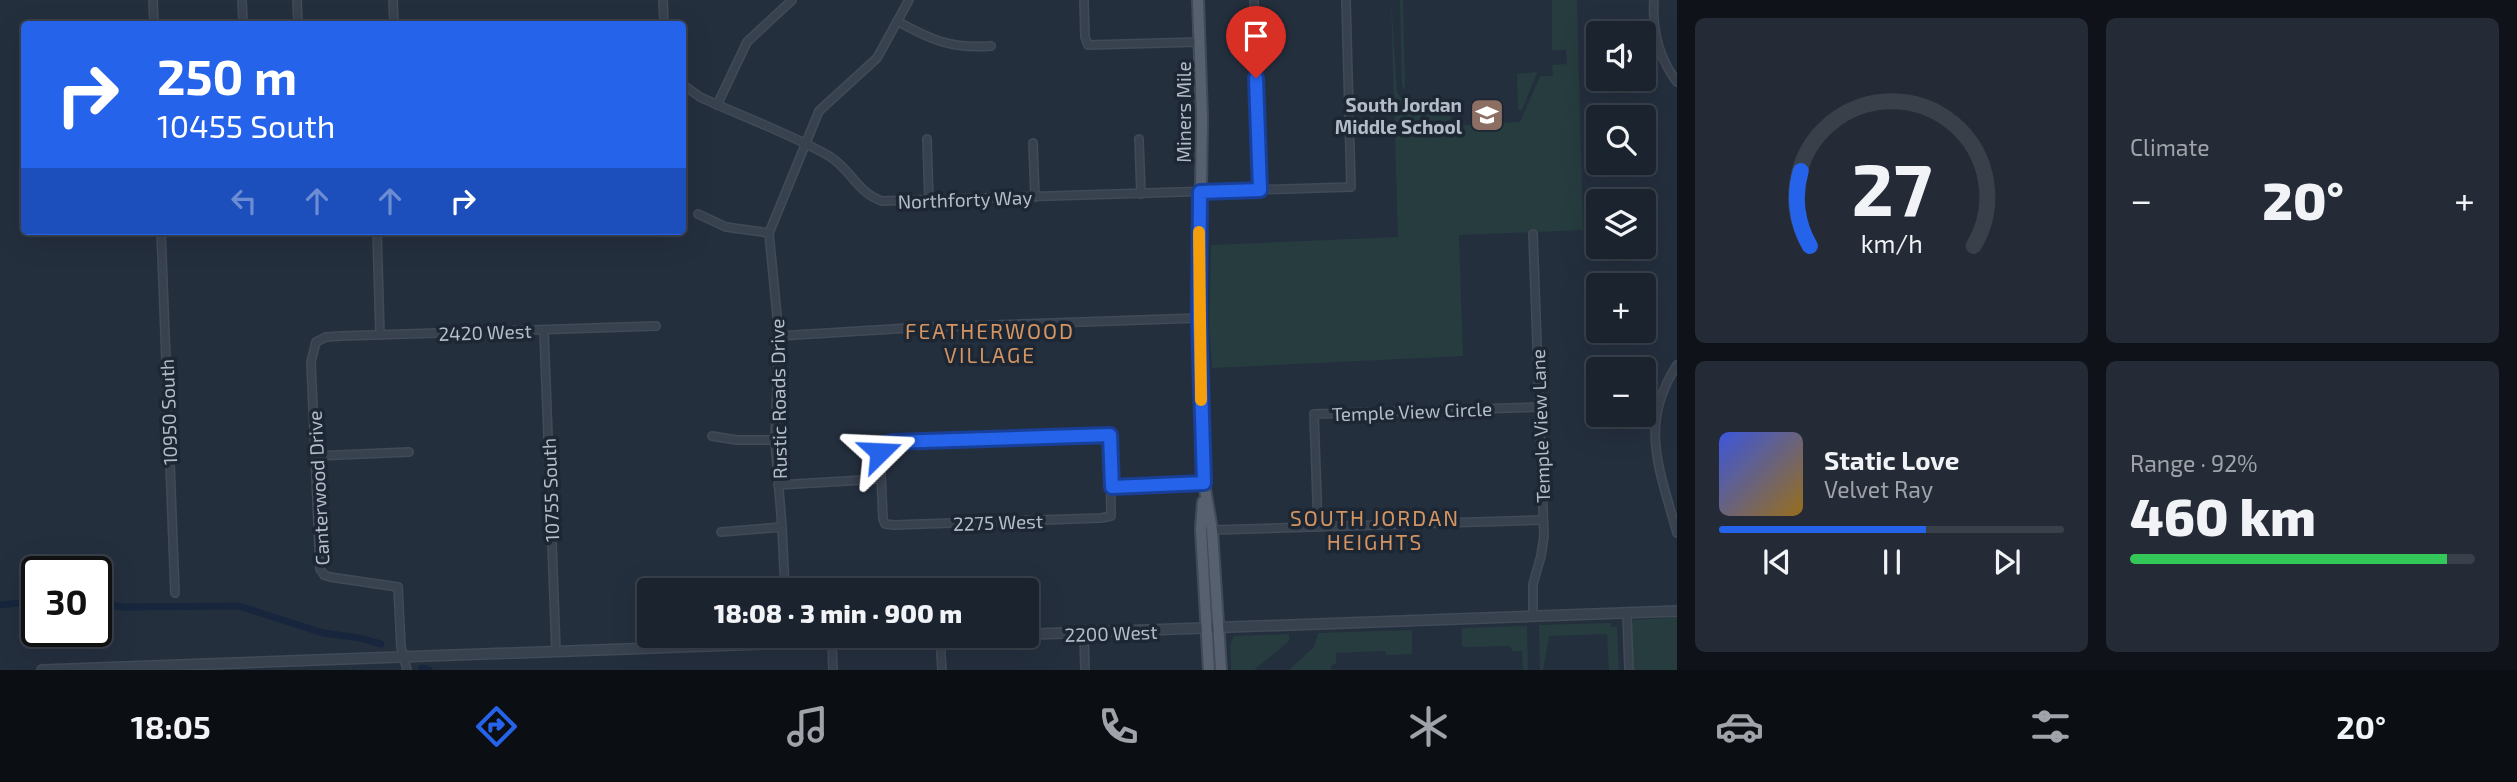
<!DOCTYPE html>
<meta charset="utf-8">
<style>
:root{--surface:#1b232e;--page:#242b36;--text:#f1f3f6;--muted:#a0a4aa;--line:#39404a;--accent:#2563eb}
body{margin:0;font-family:"Exo 2",sans-serif;background:var(--page);color:var(--text);height:100vh;display:flex;flex-direction:column;font-size:26px;white-space:nowrap}
*{box-sizing:border-box;margin:0}
p{font-size:23px;color:var(--muted)}
.icon{flex:none;width:38px;height:38px;fill:none;stroke:currentColor;stroke-width:2;stroke-linecap:round;stroke-linejoin:round}
.map{position:relative;flex:1;overflow:hidden}
.sheet{display:flex;flex-direction:column;gap:18px;padding:18px;background:#0f1319;width:840px}
.sheet>*{flex:none}
.top-card{position:absolute;left:21px;top:21px;width:665px;height:214px;border-radius:7px;box-shadow:0 7px 28px #0002,0 0 0 2px var(--line);background:#2563eb;color:#fff;overflow:hidden}
.buttons{position:absolute;left:1586px;top:21px;display:grid;gap:14px}
.buttons a{display:grid;place-items:center;width:70px;height:70px;border-radius:7px;background:var(--surface);box-shadow:0 7px 28px #0002,0 0 0 2px var(--line);font-size:35px}
.speed{position:absolute;left:21px;top:556px;display:flex;gap:14px;font-size:35px;font-weight:700;text-align:center}
.speed>*{display:grid;place-content:center;width:91px;height:91px;border-radius:50%;background:var(--surface);box-shadow:0 7px 28px #0002,0 0 0 2px var(--line);line-height:1}
.speed .limit{border:4px solid #111;border-radius:10px;background:#fff;color:#111}
.pin{position:absolute;display:grid;place-items:center;width:60px;height:60px;color:#fff;margin:-72px -30px;border-radius:50% 50% 50% 0;rotate:-45deg;box-shadow:0 0 7px #0007}
.pin .icon{rotate:45deg}
.me{position:absolute;width:77px;margin:-38px;rotate:69deg;stroke-linejoin:round;filter:drop-shadow(0 0 5px #0008)}
.turn{display:flex;align-items:center;gap:24px;height:147px;padding:0 21px;font-size:32px}
.turn .icon{width:91px;height:91px;stroke-width:2.5}
.turn b{display:block;font-size:49px;line-height:60px}
.lanes{display:flex;align-items:center;height:66px;padding:0 21px;background:#0003;justify-content:center;gap:35px;direction:ltr}
.lanes .off{opacity:.35}
.big{font-size:52px;font-weight:800;line-height:1.1}
.sheet .widget{flex:1;display:flex;flex-direction:column;justify-content:center;gap:10px;min-width:0;padding:0 24px;border-radius:10px;background:var(--page)}
.sheet .dial{align-items:center;gap:0}
.dial svg{height:182px;overflow:visible;fill:none;stroke:var(--line);stroke-width:7;stroke-linecap:round;text-anchor:middle}
.dial text{fill:var(--text);stroke:none}
.song{display:flex;align-items:center;gap:21px}
.cover{width:84px;height:84px;border-radius:10px;background:linear-gradient(135deg,hsl(230 70% 55%),hsl(40 70% 35%))}
.played{height:7px;border-radius:4px;background:linear-gradient(90deg,var(--accent) 60%,var(--line) 60%)}
.keys{display:flex;justify-content:space-around;direction:ltr}
.heat{display:flex;justify-content:space-between;align-items:center;font-size:38px;direction:ltr}
.charge{height:10px;border-radius:5px;background:linear-gradient(90deg,#34c759 92%,var(--line) 0)}
.sheet .tiles{flex:1;display:grid;gap:18px;grid-template-columns:repeat(2,1fr)}
.trip{position:absolute;left:637px;top:578px;width:402px;height:70px;border-radius:7px;background:var(--surface);box-shadow:0 7px 28px #0002,0 0 0 2px var(--line);font-weight:800;line-height:70px;text-align:center}
.tabs{display:flex;height:112px;justify-content:space-around;align-items:center;background:#0b0e12;color:var(--muted)}
.tabs .icon{width:49px;height:49px}
.tabs .active{color:var(--accent)}
.tabs b{font-size:32px;color:var(--text)}
main{display:flex;flex:1;min-height:0}
.map>svg:first-child{display:block}
.green{fill:#263c3f}
.lines{fill:none;stroke-linecap:round;stroke-linejoin:round}
.canal{stroke:#17263c;stroke-width:7}
.minor-casing{stroke:#414a57;stroke-width:10}
.tertiary-casing{stroke:#414a57;stroke-width:12}
.primary-casing{stroke:#414a57;stroke-width:14}
.minor{stroke:#38414e;stroke-width:7}
.tertiary{stroke:#38414e;stroke-width:9}
.primary{stroke:#56606e;stroke-width:10}
.route-casing{stroke:#184099;stroke-width:18}
.route{stroke:#2563eb;stroke-width:12}
.slow{stroke:#f59e0b;stroke-width:12}
.labels{text-anchor:middle;dominant-baseline:central;stroke-width:7;stroke-linejoin:round;paint-order:stroke}
.poi-label{font-size:19px;font-weight:bold;fill:#b4bcc9;stroke:#1d2633;text-anchor:end}
.street-label{font-size:19px;fill:#b4bcc9;stroke:#1d2633}
.neighbourhood-label{font-size:21px;letter-spacing:2px;fill:#d59563;stroke:#1d2633}
</style>
<main>
<div class="map">
<svg width="1677" height="670" viewBox="0 0 1677 670">
<rect width="100%" height="100%" fill="#242f3e"/>
<g class="green">
<polygon points="1391,0 1397,92 1400,97 1410,100 1411,106 1437,105 1438,109 1450,109 1451,126 1520,122 1540,76 1553,76 1552,65 1567,64 1566,50 1552,50 1552,0 1577,0 1583,230 1459,235 1463,356 1212,368 1209,328 1211,245 1398,237"/>
<polygon points="1400,0 1403,0 1405,91 1402,85"/>
<polygon points="1536,72 1537,73 1522,110 1518,110 1517,74"/>
<polygon points="1677,617 1677,670 1633,670 1632,625 1634,620"/>
<polygon points="1611,623 1611,627 1617,627 1619,670 1609,670 1607,634 1549,636 1543,670 1540,670 1539,625"/>
<polygon points="1527,626 1528,670 1523,670 1522,651 1512,651 1510,646 1462,647 1462,628"/>
<polygon points="1412,630 1412,654 1386,655 1385,651 1336,653 1336,663 1331,666 1331,670 1289,670 1314,647 1318,633"/>
<polygon points="1289,634 1289,641 1254,670 1231,670 1230,645 1234,636"/>
</g>
<g class="lines">
<g class="canal">
<polyline points="96,603 123,607 239,606 323,633 360,638 381,644"/>
<polyline points="0,605 37,601"/>
<polyline points="422,668 429,670"/>
</g>
<g class="minor-casing">
<g id="minor">
<polyline points="153,0 154,24"/>
<polyline points="242,0 243,22"/>
<polyline points="297,0 298,24"/>
<polyline points="393,0 394,24"/>
<polyline points="663,0 664,24"/>
<polyline points="1084,0 1085,37 1088,45 1200,42"/>
<polyline points="1254,0 1260,190"/>
<path d="M 1654,0 C 1652,30 1659,58 1677,82"/>
<path d="M 897,21 C 931,40 952,49 991,46"/>
<path d="M 682,84 L 700,97 C 743,117 789,133 829,156 C 852,170 856,192 882,201 L 1351,187 L 1346,0"/>
<polyline points="717,105 747,42 792,0"/>
<polyline points="927,139 929,201"/>
<polyline points="1139,139 1141,194"/>
<polyline points="1033,143 1035,197"/>
<polyline points="698,214 726,227 769,233"/>
<polyline points="161,231 175,593"/>
<polyline points="377,231 380,335"/>
<polyline points="544,330 556,651"/>
<polyline points="779,336 909,328 1199,318"/>
<path d="M 1677,365 C 1638,425 1660,470 1677,533"/>
<polygon points="1110,434 1111,516 1101,518 894,525 885,524 883,519 880,452 883,444 887,442"/>
<polyline points="712,436 736,440 775,440"/>
<polyline points="315,456 409,452"/>
<polyline points="778,485 881,479"/>
<polyline points="1112,487 1204,483"/>
<polyline points="1318,527 1314,414 1539,407"/>
<polyline points="1212,530 1543,520"/>
<polyline points="721,532 782,527"/>
<polyline points="785,590 782,527 775,440 779,336 769,233 819,111 877,58 909,0"/>
<polyline points="1627,613 1629,670"/>
<polyline points="1533,616 1533,584 1541,556 1544,536 1533,234"/>
<polyline points="1084,634 1085,670"/>
<polyline points="940,639 942,670"/>
<polyline points="832,641 833,670"/>
<polyline points="407,670 401,647 398,587 330,577 324,575 320,569 311,362 316,342 326,337 341,336 656,326"/>
</g>
</g>
<g class="tertiary-casing">
<path id="tertiary" d="M 42,670 C 587,648 1132,633 1677,611"/>
</g>
<g class="primary-casing">
<g id="primary">
<polyline points="1198,0 1202,117 1199,335 1204,483 1212,530 1221,670"/>
<polyline points="1203,502 1201,529 1209,670"/>
</g>
</g>
<use href="#minor" class="minor"/>
<use href="#tertiary" class="tertiary"/>
<use href="#primary" class="primary"/>
</g>
<g class="lines">
<g class="route-casing">
<polyline id="route" points="880,452 883,444 892,442 1110,435 1112,487 1204,483 1199,318 1200,192 1260,190 1256,78"/>
</g>
<use href="#route" class="route"/>
<polyline class="slow" points="1199,232 1201,400"/>
</g>
<defs>
<g id="school-square" transform="scale(1.75)"><rect x="-9" y="-9" width="18" height="18" rx="4" fill="#8d6e63" stroke="#1d2633"/><path d="M0-5L7-2L0 1L-7-2ZM-4 1L0 2.5L4 1V4Q0 6-4 4Z" fill="#fff"/></g>
</defs>
<g fill-rule="evenodd">
<use href="#school-square" x="1487" y="115"/>
</g>
<g class="labels">
<g class="poi-label">
<text x="1462" y="104">South Jordan<tspan x="1462" dy="22">Middle School</tspan></text>
</g>
<g class="street-label">
<text transform="translate(1183 112) rotate(-90)">Miners Mile</text>
<text transform="translate(965 199) rotate(-2)">Northforty Way</text>
<text transform="translate(485 332) rotate(-2)">2420 West</text>
<text transform="translate(778 399) rotate(-91)">Rustic Roads Drive</text>
<text transform="translate(1412 411) rotate(-2)">Temple View Circle</text>
<text transform="translate(168 412) rotate(-92)">10950 South</text>
<text transform="translate(1540 426) rotate(-92)">Temple View Lane</text>
<text transform="translate(318 488) rotate(-93)">Canterwood Drive</text>
<text transform="translate(550 490) rotate(-92)">10755 South</text>
<text transform="translate(998 522) rotate(-2)">2275 West</text>
<text transform="translate(1111 633) rotate(-2)">2200 West</text>
</g>
<g class="neighbourhood-label">
<text x="990" y="330">FEATHERWOOD<tspan x="990" dy="24">VILLAGE</tspan></text>
<text x="1375" y="517">SOUTH JORDAN<tspan x="1375" dy="24">HEIGHTS</tspan></text>
</g>
</g>
</svg>
<div class="buttons">
<a><svg class="icon" aria-label="sound" viewBox="0 0 24 24"><path d="M4 9h4l5-4v14l-5-4H4zM17 9q2 3 0 6"/></svg></a>
<a><svg class="icon" aria-label="search" viewBox="0 0 24 24"><circle cx="10" cy="10" r="6"/><path d="M15 15l6 6"/></svg></a>
<a><svg class="icon" aria-label="layers" viewBox="0 0 24 24"><path d="M12 4l9 5-9 5-9-5zM3 14l9 5 9-5"/></svg></a>
<a>+</a>
<a>−</a>
</div>
<div class="speed"><div class="limit">30</div></div>
<div class="pin" style="left:1256px;top:78px;background:#d93025"><svg class="icon" aria-label="arrive" viewBox="0 0 24 24"><path d="M6 21V4h12l-3 4 3 4H6"/></svg></div>
<svg class="me" style="left:880px;top:452px" viewBox="-20 -20 40 40"><path d="M0-17L14 15 0 8-14 15z" fill="#2563eb" stroke="#fff" stroke-width="4"/></svg>
<div class="trip">18:08 · 3 min · 900 m</div>
<div class="top-card">
<div class="turn"><svg class="icon" aria-label="right" viewBox="0 0 24 24"><path d="M7 20v-9h11M14 6l5 5-5 5"/></svg><div><b>250 m</b>10455 South</div></div>
<div class="lanes"><svg class="icon off" aria-label="left" viewBox="0 0 24 24"><path d="M17 20v-9H6M10 6l-5 5 5 5"/></svg><svg class="icon off" aria-label="ahead" viewBox="0 0 24 24"><path d="M12 20V5M6 11l6-6 6 6"/></svg><svg class="icon off" aria-label="ahead" viewBox="0 0 24 24"><path d="M12 20V5M6 11l6-6 6 6"/></svg><svg class="icon" aria-label="right" viewBox="0 0 24 24"><path d="M7 20v-9h11M14 6l5 5-5 5"/></svg></div>
</div>
</div>
<section class="sheet">
<div class="tiles">
<div class="widget dial"><svg viewBox="0 0 100 80">
<path d="M14 69A42 42 0 1 1 86 69"/>
<path d="M14 69A42 42 0 0 1 10 36" stroke="#2563eb"/>
<text x="50" y="56" font-size="32" font-weight="700">27</text>
<text x="50" y="72" font-size="11">km/h</text>
</svg></div>
<div class="widget"><p>Climate</p>
<div class="heat"><a>−</a><b class="big">20°</b><a>+</a></div>
</div>
<div class="widget">
<div class="song"><i class="cover"></i><div><b>Static Love</b><p>Velvet Ray</p></div></div>
<div class="played"></div>
<div class="keys"><svg class="icon" aria-label="previous" viewBox="0 0 24 24"><path d="M18 5L8 12l10 7zM5 5v14"/></svg><svg class="icon" aria-label="pause" viewBox="0 0 24 24"><path d="M8 5v14M16 5v14"/></svg><svg class="icon" aria-label="next" viewBox="0 0 24 24"><path d="M6 5l10 7-10 7zM19 5v14"/></svg></div>
</div>
<div class="widget"><p>Range · 92%</p><b class="big">460 km</b><div class="charge"></div></div>
</div>
</section>
</main>
<nav class="tabs">
<b>18:05</b>
<svg class="icon active" aria-label="directions" viewBox="0 0 24 24"><path d="M12 3l9 9-9 9-9-9zM9 14v-3h6M13 9l2 2-2 2"/></svg>
<svg class="icon" aria-label="music" viewBox="0 0 24 24"><path d="M9 18V5l10-2v13"/><circle cx="6" cy="18" r="3"/><circle cx="16" cy="16" r="3"/></svg>
<svg class="icon" aria-label="phone" viewBox="0 0 24 24"><path d="M5 4h4l2 5-3 2q2 4 5 5l2-3 5 2v4C11 20 4 13 5 4z"/></svg>
<svg class="icon" aria-label="climate" viewBox="0 0 24 24"><path d="M12 3v18M4 7l16 10M4 17L20 7"/></svg>
<svg class="icon" aria-label="car" viewBox="0 0 24 24"><path d="M5 17H2v-5l4-1 3-4h7l3 4 3 1v5h-3M9 17h6M6 11h13"/><circle cx="7" cy="17" r="2"/><circle cx="17" cy="17" r="2"/></svg>
<svg class="icon" aria-label="filters" viewBox="0 0 24 24"><path d="M4 7h16M4 17h16"/><circle cx="9" cy="7" r="2"/><circle cx="15" cy="17" r="2"/></svg>
<b>20°</b>
</nav>
